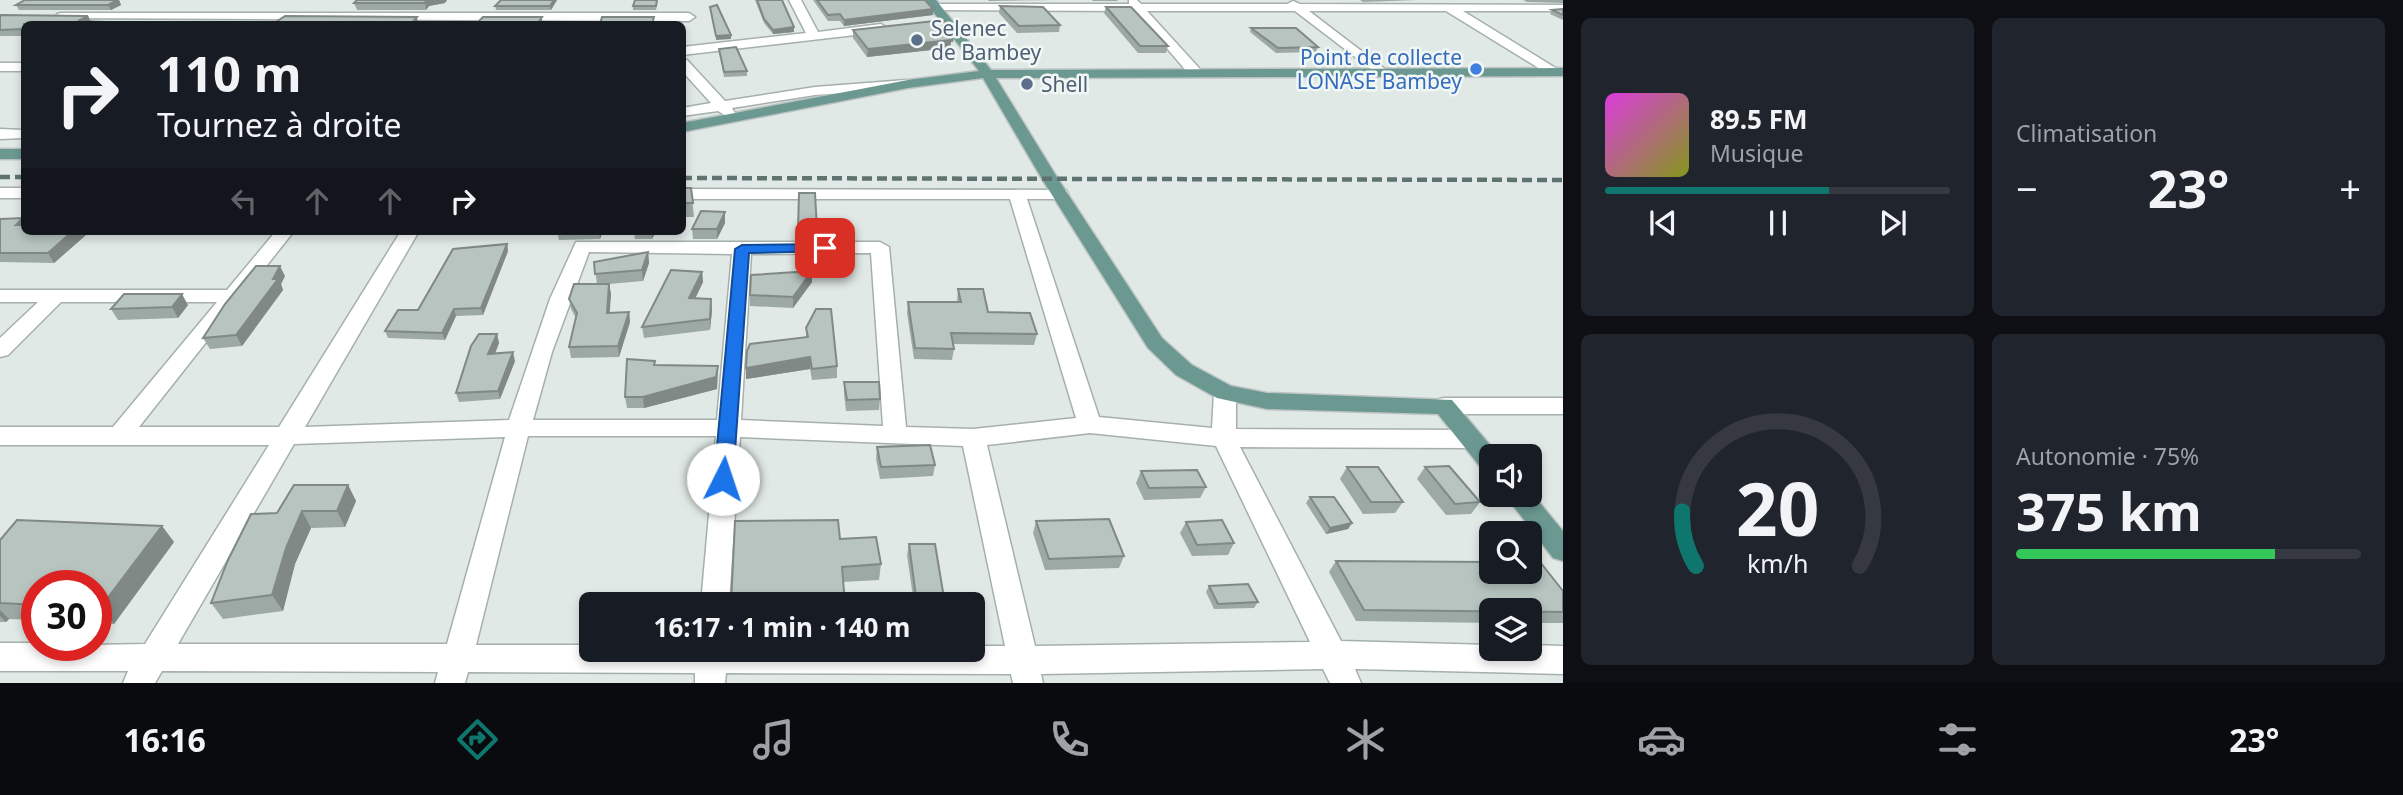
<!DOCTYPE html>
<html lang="fr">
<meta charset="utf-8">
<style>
:root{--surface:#171b24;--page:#20242c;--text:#f1f3f6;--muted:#9ea1a6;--line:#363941;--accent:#0f766e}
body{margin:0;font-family:"Noto Sans",sans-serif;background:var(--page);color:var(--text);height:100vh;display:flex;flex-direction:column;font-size:26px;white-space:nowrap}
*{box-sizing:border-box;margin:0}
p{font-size:23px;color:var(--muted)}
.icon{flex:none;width:38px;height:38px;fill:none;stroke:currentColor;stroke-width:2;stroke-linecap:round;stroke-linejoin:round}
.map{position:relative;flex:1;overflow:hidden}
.sheet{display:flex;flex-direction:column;gap:18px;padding:18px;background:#0d0f14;width:840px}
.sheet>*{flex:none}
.top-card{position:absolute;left:21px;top:21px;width:665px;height:214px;border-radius:10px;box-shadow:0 4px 10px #0003;background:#171b24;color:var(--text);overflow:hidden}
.buttons{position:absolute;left:1479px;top:444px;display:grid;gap:14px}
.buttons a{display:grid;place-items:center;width:63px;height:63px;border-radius:10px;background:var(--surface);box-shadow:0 4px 10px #0003;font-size:35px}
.speed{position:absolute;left:21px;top:570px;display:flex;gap:14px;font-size:35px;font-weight:700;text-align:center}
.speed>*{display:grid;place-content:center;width:91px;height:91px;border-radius:50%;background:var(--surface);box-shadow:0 4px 10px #0003;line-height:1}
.speed .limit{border:10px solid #d22;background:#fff;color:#111}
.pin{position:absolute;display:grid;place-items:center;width:60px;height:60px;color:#fff;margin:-30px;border-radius:14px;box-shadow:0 4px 10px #0006}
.me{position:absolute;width:77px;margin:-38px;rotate:4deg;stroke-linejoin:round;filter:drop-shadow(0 0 5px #0008)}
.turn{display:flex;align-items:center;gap:24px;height:147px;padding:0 21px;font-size:32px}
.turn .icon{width:91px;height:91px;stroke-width:2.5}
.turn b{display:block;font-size:49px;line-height:60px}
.lanes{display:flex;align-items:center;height:66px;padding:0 21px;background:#0003;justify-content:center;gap:35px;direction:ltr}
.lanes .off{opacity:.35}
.big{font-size:52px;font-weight:700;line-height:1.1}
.sheet .widget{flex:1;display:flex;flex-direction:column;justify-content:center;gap:10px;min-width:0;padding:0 24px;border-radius:10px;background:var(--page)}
.sheet .dial{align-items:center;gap:0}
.dial svg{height:182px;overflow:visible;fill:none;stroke:var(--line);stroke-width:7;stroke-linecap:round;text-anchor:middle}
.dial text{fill:var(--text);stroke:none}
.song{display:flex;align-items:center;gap:21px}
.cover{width:84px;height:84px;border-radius:10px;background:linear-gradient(135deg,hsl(300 70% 55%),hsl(70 70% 35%))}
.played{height:7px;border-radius:4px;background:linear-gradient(90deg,var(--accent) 65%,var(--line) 65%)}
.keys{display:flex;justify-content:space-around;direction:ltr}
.heat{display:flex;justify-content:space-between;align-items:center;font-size:38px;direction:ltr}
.charge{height:10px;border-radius:5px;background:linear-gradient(90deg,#34c759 75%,var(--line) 0)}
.sheet .tiles{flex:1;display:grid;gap:18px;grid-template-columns:repeat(2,1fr)}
.trip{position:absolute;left:579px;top:592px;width:406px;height:70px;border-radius:10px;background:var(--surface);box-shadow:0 4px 10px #0003;font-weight:700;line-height:70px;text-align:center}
.menu{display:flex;height:112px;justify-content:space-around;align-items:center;background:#090b0e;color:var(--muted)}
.menu .icon{width:49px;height:49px}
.menu .active{color:var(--accent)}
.menu b{font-size:32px;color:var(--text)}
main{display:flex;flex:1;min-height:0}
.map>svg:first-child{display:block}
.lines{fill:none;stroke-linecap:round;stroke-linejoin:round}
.minor-casing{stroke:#a5b0ad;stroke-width:3}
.major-casing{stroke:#bdc3c2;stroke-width:3}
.minor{fill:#fff;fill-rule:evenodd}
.major{fill:#6b9991;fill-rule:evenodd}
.rail{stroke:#5e736f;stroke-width:4.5;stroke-dasharray:10 5;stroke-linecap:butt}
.wall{fill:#9da9a4}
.shaded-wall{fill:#808986}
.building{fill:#b7c4bf;stroke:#808986;stroke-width:2}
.route{fill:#1a73e8;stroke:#114b97;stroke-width:2}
.service-dot{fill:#5c6f8a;stroke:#f1f7f4;stroke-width:2.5}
.shop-dot{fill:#3f7fe0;stroke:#f1f7f4;stroke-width:2.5}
.labels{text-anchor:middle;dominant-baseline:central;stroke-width:5;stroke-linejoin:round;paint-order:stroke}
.far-service-label{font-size:21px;fill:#4e5e75;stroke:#f1f7f4;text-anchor:start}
.far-shop-label{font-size:21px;fill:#366cbe;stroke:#f1f7f4;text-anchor:end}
</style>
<main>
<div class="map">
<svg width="1563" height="683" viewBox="0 0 1563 683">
<rect width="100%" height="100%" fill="#e1e9e6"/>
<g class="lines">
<g class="minor-casing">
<g id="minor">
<polygon points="789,0 801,0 818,32 881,24 887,28 881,32 682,55 682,47 806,33"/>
<polygon points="1129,0 1137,0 1141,4 1287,4 1293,1 1300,4 1563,5 1563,11 1463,11 1562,72 1560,75 1550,75 1446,11 1309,11 1385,69 1385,75 1380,76 1295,11 1147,11 1199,68 1201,71 1194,75 1189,74 1135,11 936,10 930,7 936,4 1129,4"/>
<polygon points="61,13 689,13 695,17 689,21 57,18 57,14"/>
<polygon points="682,59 687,60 725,101 815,87 906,80 913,84 906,88 815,95 732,108 735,113 728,117 718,111 682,116 682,108 711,103 682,71"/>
<rect x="0" y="63" width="24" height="8"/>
<polygon points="0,129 24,130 24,138 0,139"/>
<rect x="0" y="188" width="24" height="10"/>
<path d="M 682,189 L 1066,190 L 1068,194 L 1060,199 L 1027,199 L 1099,417 L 1212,428 L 1214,393 L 1217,388 L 1225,385 L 1233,388 L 1236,393 L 1236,429 L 1471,430 L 1479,433 L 1483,439 L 1479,445 L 1471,448 L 1240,447 L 1341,641 L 1491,645 L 1491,649 L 1530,649 L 1530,645 L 1563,646 L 1563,674 L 1355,669 L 1361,683 L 1330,683 L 1323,669 L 1041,674 L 1043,683 L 1013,683 L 1011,674 L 726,673 L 725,683 L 695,683 L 695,673 L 468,672 L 465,683 L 435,683 L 438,672 L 162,671 L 155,683 L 123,683 L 128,671 L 0,671 L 0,643 L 37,643 L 37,646 L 145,644 L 269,445 L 0,445 L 0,427 L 113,427 L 217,302 L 61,302 L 8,355 L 0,357 L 0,338 L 38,302 L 0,302 L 0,290 L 227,290 L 276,231 L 294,231 L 139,427 L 279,427 L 401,231 L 419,231 L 305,427 L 509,420 L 550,299 L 576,242 L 880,242 L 889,247 L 906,427 L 973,429 L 1076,418 L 1010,199 L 682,199 ZM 589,252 L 732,254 L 717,420 L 533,420 L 552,352 ZM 871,253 L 883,426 L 741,420 L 751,254 ZM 1090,433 L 1216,446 L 1310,642 L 1035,646 L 987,445 ZM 528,436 L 716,436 L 701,604 L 729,604 L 740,437 L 963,446 L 1005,646 L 973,646 L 973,649 L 592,649 L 592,645 L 476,645 ZM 505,437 L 447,644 L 178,644 L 294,444 Z"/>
<polygon points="1444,398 1563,398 1563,414 1444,414 1436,412 1433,406 1436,400"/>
</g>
</g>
<g class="major-casing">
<g id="major">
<polygon points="924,0 936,0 991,70 1563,68 1563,76 996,78 1058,179 1162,338 1192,365 1231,386 1267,393 1452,400 1500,457 1491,457 1491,472 1482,469 1438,414 1267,409 1217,398 1176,375 1148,348 1042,179 983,78 908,88 682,132 682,123 908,80 979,71"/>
<rect x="0" y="149" width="24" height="10"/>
<polygon points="1530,491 1563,531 1563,561 1553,558 1505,495 1530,495"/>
</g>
</g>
<use href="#minor" class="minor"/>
<use href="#major" class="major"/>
<g class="rail">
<polyline points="0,177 24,177"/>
<polyline points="682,178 1563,180"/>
</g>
</g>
<g class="wall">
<polygon points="25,0 119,0 121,5 111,10 19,10 16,5"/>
<polygon points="357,0 447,0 445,3 429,6 426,10 357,10 354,3"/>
<polygon points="557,0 551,10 496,10 495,6"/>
<polygon points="658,0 656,10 633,10 633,6"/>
<polygon points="755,0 782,0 794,27 794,32 773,34 764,23"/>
<polygon points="813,0 925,0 933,15 844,26 840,21 828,21"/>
<polygon points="988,0 1053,0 989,1"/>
<polygon points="1092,0 1118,0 1117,1 1093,1"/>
<polygon points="1360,0 1417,0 1363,2"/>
<polygon points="1523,0 1563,0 1563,3 1527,2"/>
<polygon points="1000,6 1060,25 1059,32 1017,33 999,13"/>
<polygon points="1106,7 1168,46 1166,53 1138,53 1104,13"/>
<polygon points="1563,9 1563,20 1550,14 1552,10"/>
<polygon points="0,15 88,16 91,22 24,24 24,36 0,36"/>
<polygon points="1251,28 1318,47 1316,52 1276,53 1250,32"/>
<polygon points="853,30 954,34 953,42 951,42 950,48 867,57 853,38"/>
<polygon points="719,49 747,71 747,76 724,77"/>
<polygon points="682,188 691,188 694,217 682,217"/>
<polygon points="799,193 817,230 816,239 798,238"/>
<polygon points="725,212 725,223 717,239 693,239 692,229"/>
<polygon points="23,218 24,221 24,231 84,231 86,235 54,263 0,262 0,219"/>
<polygon points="557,231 603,231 600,239 559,240"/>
<polygon points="634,231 656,231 652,239 635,239"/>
<polygon points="507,244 508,251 483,315 456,316 445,340 388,338 385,331 418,310"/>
<polygon points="648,252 649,263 643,281 609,284 611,294 609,313 629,312 630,322 619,357 571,358 569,347 576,318 571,309 569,299 597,284 594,262"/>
<polygon points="812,271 812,282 793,308 750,306 750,295"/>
<polygon points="702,272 703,282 695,299 712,310 710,330 644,338 642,327"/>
<polygon points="285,276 281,284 283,290 242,346 210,349 203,338"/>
<polygon points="958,289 988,312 1037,334 1034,345 953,344 954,349 952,360 914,359 907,313 908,302 957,302"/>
<polygon points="188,305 178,318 118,320 111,309"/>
<polygon points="806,328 837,366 837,378 812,380 810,369 746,379 806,337"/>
<polygon points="497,334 499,343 495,354 515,361 500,399 459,402 456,393"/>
<polygon points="656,365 718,366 717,389 644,408 627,408 625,397"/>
<polygon points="844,382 880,399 879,410 846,411 844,394"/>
<polygon points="877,447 935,465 933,476 880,479 876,459"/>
<polygon points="1347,467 1403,502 1395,513 1363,514 1340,479"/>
<polygon points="1425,467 1480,502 1471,514 1446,515 1417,479"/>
<polygon points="1141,471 1206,487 1200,498 1144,500 1136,483"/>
<polygon points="348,485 356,501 345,527 311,528 295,564 283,611 223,619 211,603 277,513"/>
<polygon points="1310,497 1352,523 1348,529 1326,534 1306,503"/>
<polygon points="1036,521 1124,556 1119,568 1045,570 1033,533"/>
<polygon points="1186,522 1234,543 1228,555 1192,556 1180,533"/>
<polygon points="162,526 174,542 114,624 96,623 96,586 37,586 37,620 9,619 6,622 0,622 0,540"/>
<polygon points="840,539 881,564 879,580 843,582"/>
<polygon points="909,544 944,598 942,604 914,604 907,555"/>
<polygon points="1336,561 1563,591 1563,623 1530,623 1530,611 1491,611 1491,623 1356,621 1329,572"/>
<polygon points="1209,586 1258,602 1254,608 1214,609 1206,592"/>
</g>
<g class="shaded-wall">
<polygon points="117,0 119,0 121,5 111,10 108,5"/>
<polygon points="426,0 447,0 445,3 429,6 426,10 425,3"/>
<polygon points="554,0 557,0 551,10 550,6"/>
<polygon points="933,9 933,15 844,26 844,20"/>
<polygon points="88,16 91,22 78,21"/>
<polygon points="417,17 418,23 417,24 411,24"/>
<polygon points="542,17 542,24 537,24"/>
<polygon points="794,27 794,32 773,34 773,30"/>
<polygon points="954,34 953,42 951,42 950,48 867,57 868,49"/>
<polygon points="731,35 731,39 716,40 716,36"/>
<polygon points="725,212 725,223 717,239 717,229"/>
<polygon points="23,218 24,221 24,231 16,225"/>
<polygon points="73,231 84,231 86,235 54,263 48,253"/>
<polygon points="599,231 603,231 600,239"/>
<polygon points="651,231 656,231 652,239"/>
<polygon points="507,244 508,251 483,315 481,308"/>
<polygon points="648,252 649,263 643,281 642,270"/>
<polygon points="280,266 285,276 281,284 283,290 242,346 236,335 273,279"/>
<polygon points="812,271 812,282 793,308 793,297"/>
<polygon points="702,272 703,282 690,309 689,298"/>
<polygon points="609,284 611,294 609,323 607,313"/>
<polygon points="182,294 188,305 178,318 172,307"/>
<polygon points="711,299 712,310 710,330 710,319"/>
<polygon points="454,309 456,316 445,340 442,333"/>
<polygon points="629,312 630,322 619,357 618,346"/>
<polygon points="497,334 499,343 491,363 488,354"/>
<polygon points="513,352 515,361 500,399 498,391"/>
<polygon points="810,357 810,369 746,379 746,368"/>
<polygon points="718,366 717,389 644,408 643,397"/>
<polygon points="348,485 356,501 345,527 337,511"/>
<polygon points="302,511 311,528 295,564 283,611 272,595 286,548"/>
<polygon points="1352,523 1348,529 1326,534 1330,528"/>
<polygon points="162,526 174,542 114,624 100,608"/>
<polygon points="0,610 9,619 6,622 0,616"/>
</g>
<g class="building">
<polygon points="25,0 117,0 108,5 16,5"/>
<polygon points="357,0 426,0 425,3 354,3"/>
<polygon points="501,0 554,0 550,6 495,6"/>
<polygon points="635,0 657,0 656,6 633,6"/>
<polygon points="757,0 782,0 794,27 773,30 764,19"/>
<polygon points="817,0 925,0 933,9 844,20 840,14 828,15"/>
<polygon points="717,5 731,35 716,36 710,7"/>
<polygon points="1000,6 1043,7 1060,25 1019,26"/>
<polygon points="1106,7 1131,7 1168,46 1140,46"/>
<polygon points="1563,9 1563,15 1552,10"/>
<polygon points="0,15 88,16 78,21 168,24 24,24 24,29 0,30"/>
<polygon points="285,16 417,17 411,24 273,24"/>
<polygon points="483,17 542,17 537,24 476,24"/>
<polygon points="602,17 654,17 652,24 600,24"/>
<polygon points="943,20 954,34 946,35 951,40 868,49 853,30"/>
<polygon points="197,23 246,24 195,24"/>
<polygon points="1251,28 1296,28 1318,47 1278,48"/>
<polygon points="736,47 747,71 724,72 719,49"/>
<polygon points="682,188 691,188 693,203 682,203"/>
<polygon points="799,193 815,193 817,230 798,230"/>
<polygon points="701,211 725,212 717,229 692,229"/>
<polygon points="23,218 16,225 24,225 24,231 73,231 48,253 0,253 0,219"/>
<polygon points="507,244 481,308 454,309 442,333 385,331 398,310 418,310 453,249"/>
<polygon points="648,252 642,270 595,274 594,262"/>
<polygon points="256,266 280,266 273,279 278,279 236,335 203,338 225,304"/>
<polygon points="671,270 702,272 689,298 711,299 710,319 642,327"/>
<polygon points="812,271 793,297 750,295 751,275"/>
<polygon points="574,284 609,284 607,313 629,312 618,346 569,347 577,313 569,299"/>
<polygon points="958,289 983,289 988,312 1030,313 1037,334 951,333 954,349 915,348 908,302 961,302"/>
<polygon points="124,294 182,294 172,307 111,309"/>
<polygon points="816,309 831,309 837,366 812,369 810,357 746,368 747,351 750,344 808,337 806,328"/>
<polygon points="479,334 497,334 488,354 513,352 498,391 456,393 471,346"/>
<polygon points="627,359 655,361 654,365 718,366 716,377 643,397 625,397"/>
<polygon points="844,382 879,382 880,399 847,400"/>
<polygon points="930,445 935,465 881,467 877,447"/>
<polygon points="1449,466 1480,502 1455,504 1425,467"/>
<polygon points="1347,467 1378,467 1403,502 1371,502"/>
<polygon points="1197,470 1206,487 1149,488 1141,471"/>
<polygon points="294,485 348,485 337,511 302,511 286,548 272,595 211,603 228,560 251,514 277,513"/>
<polygon points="1310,497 1334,497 1352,523 1330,528"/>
<polygon points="1109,519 1124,556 1049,559 1036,521"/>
<polygon points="17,520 162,526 100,608 96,608 96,586 37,586 37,605 0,603 0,540"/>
<polygon points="838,520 840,539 876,537 881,564 842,567 845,604 731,604 735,521"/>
<polygon points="1222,520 1234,543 1197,545 1186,522"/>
<polygon points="909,544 935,544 944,598 916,597"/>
<polygon points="1336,561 1491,562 1491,572 1530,572 1530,562 1540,562 1563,591 1563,612 1364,610"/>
<polygon points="1248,584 1258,602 1218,604 1209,586"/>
</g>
<polygon class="route" points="825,244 830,245 830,251 749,253 733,479 730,484 723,486 717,484 714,479 735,249 742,245"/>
<g class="service-dot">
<circle cx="917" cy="40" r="7"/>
<circle cx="1027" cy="84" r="7"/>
</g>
<circle class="shop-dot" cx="1476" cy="69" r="7"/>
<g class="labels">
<g class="far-service-label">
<text x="931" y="28">Selenec<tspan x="931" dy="24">de Bambey</tspan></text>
<text x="1041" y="84">Shell</text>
</g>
<g class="far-shop-label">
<text x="1462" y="57">Point de collecte<tspan x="1462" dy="24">LONASE Bambey</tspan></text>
</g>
</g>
</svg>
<div class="buttons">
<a><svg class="icon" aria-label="sound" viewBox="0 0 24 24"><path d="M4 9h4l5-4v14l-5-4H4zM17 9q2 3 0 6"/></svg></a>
<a><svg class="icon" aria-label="search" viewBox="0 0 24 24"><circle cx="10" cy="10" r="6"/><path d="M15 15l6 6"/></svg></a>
<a><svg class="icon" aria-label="layers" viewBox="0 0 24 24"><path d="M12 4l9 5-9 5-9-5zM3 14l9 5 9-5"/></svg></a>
</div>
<div class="speed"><div class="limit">30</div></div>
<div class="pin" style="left:825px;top:248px;background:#d93025"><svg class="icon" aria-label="arrive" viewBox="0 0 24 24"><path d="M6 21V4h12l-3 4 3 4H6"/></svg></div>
<svg class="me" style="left:723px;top:479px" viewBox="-20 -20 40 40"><circle r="19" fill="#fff"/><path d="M0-13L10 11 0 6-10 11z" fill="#1a73e8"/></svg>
<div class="trip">16:17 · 1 min · 140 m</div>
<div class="top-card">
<div class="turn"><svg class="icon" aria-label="right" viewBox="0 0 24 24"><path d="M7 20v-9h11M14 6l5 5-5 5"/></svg><div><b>110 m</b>Tournez à droite</div></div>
<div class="lanes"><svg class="icon off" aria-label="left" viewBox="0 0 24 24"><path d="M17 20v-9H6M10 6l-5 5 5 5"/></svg><svg class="icon off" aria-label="ahead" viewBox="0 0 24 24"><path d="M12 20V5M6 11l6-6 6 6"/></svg><svg class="icon off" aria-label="ahead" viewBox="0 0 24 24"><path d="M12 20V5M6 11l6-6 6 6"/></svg><svg class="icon" aria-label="right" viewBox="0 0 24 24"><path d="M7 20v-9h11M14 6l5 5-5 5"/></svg></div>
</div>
</div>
<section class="sheet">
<div class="tiles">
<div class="widget">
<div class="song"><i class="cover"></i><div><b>89.5 FM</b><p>Musique</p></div></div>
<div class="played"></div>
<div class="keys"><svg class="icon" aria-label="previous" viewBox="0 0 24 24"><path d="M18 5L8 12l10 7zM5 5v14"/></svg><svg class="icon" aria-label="pause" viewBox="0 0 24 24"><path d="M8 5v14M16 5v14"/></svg><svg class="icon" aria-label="next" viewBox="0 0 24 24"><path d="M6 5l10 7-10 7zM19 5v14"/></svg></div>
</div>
<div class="widget"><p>Climatisation</p>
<div class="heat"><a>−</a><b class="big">23°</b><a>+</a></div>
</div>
<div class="widget dial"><svg viewBox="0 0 100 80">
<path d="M14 69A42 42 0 1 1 86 69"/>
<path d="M14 69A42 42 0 0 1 8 45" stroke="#0f766e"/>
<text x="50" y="56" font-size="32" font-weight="700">20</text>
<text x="50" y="72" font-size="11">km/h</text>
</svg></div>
<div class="widget"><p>Autonomie · 75%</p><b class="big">375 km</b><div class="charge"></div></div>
</div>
</section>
</main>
<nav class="menu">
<b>16:16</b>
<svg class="icon active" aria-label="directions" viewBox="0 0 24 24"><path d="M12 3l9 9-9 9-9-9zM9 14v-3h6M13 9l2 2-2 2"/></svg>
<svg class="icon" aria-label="music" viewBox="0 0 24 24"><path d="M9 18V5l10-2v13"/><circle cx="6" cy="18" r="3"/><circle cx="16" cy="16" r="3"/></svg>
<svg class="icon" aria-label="phone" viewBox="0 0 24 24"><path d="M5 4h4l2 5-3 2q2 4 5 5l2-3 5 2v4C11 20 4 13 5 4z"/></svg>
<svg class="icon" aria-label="climate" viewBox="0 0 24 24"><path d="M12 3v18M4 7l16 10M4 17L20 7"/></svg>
<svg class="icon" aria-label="car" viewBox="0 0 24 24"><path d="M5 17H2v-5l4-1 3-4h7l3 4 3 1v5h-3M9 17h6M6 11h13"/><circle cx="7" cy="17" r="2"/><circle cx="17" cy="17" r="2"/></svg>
<svg class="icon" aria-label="filters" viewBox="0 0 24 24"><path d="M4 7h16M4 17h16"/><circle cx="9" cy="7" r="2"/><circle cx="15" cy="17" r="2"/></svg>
<b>23°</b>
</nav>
